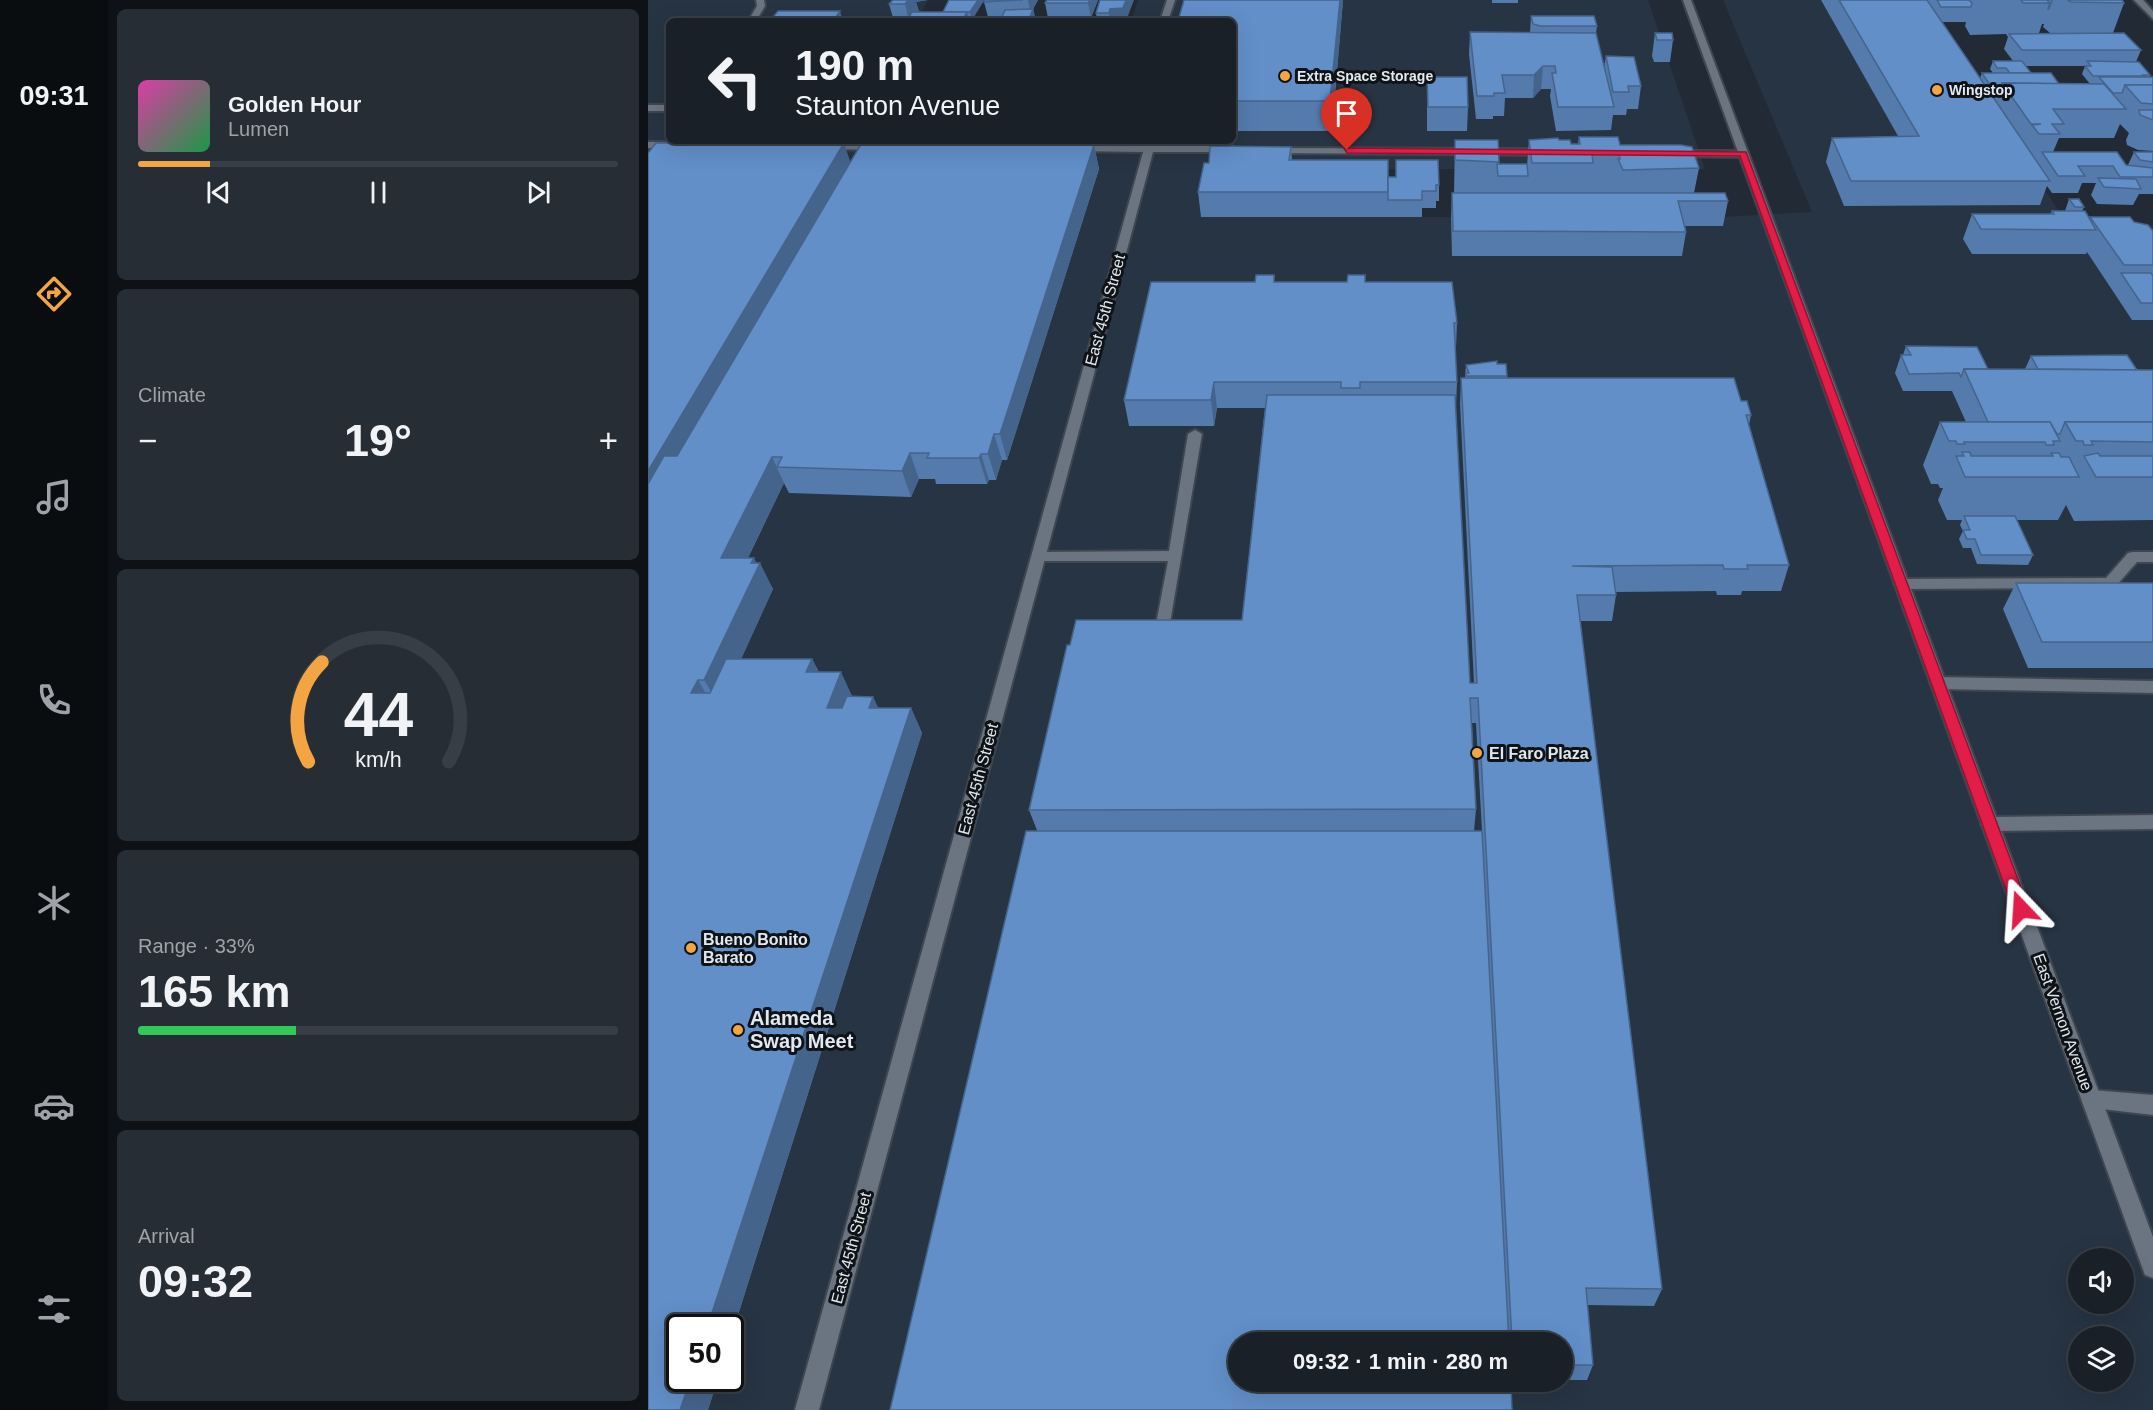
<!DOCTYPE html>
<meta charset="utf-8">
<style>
:root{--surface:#1a2028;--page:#272d34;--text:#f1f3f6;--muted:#9fa3a8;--line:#383e45;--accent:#f2a542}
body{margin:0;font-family:Arial,sans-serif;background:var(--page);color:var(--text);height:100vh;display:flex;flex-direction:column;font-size:22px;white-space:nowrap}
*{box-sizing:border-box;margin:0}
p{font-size:20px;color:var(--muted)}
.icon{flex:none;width:33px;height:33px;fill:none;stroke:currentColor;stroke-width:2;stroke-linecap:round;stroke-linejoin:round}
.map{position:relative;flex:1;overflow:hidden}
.side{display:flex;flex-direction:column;gap:9px;padding:9px;background:#0e1216;width:540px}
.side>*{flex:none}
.banner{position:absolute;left:18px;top:18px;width:570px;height:126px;border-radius:9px;box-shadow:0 6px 24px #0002,0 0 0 2px var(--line);background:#1a2028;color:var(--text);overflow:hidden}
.tools{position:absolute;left:1420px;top:1248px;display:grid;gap:12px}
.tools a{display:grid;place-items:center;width:66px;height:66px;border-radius:50%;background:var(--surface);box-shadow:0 6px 24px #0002,0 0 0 2px var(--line);font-size:30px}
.speed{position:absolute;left:18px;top:1314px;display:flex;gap:12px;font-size:30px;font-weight:700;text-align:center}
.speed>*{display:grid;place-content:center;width:78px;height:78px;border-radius:50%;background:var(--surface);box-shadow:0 6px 24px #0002,0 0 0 2px var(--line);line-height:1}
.speed .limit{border:3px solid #111;border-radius:9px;background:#fff;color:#111}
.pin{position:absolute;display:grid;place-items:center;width:51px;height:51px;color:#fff;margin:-62px -26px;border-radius:50% 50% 50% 0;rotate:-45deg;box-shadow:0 0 6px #0007}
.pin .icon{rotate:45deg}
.me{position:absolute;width:66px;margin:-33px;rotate:340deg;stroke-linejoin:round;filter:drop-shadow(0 0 4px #0008)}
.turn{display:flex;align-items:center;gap:21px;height:126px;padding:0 30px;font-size:27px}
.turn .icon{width:78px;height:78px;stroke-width:2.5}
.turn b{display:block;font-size:42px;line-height:51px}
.big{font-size:45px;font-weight:700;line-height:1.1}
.side .card{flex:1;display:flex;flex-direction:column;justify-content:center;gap:9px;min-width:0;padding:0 21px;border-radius:9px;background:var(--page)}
.side .dial{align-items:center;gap:0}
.dial svg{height:156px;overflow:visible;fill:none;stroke:var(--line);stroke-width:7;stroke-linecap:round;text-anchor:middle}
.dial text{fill:var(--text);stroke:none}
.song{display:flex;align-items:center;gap:18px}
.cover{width:72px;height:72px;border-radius:9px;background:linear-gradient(135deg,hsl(320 70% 55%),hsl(140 70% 35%))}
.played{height:6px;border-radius:3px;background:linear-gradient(90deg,var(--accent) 15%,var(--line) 15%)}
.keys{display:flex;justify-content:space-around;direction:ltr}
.heat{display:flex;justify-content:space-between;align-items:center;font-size:33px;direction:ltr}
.charge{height:9px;border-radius:4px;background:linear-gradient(90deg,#34c759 33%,var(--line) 0)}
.trip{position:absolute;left:580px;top:1332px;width:345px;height:60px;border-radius:30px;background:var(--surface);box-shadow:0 6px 24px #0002,0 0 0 2px var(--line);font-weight:700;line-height:60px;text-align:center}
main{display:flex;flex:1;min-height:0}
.menu{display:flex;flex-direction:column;width:108px;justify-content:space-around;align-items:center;background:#0a0d10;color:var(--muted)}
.menu .icon{width:42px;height:42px}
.menu .active{color:var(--accent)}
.menu b{font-size:27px;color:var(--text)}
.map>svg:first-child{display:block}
.built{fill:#273443;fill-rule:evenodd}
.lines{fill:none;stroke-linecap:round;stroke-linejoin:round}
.service-casing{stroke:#3f464f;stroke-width:4}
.minor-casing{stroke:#3f464f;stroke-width:4}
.secondary-casing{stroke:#3f464f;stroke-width:4}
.service{fill:#6b7481;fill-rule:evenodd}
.minor{fill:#6b7481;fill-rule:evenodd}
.secondary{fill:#6b7481;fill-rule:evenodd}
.wall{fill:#547bac;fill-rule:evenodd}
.shaded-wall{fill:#45648c}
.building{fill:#628fc8;stroke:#45648c;stroke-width:1.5}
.route{fill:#e11d48;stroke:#92132f;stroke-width:1.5}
.poi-dot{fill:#f2a542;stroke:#0f1317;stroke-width:2}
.labels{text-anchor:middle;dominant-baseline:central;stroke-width:6;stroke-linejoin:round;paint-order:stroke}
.far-poi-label{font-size:14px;font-weight:bold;fill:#e2e8ef;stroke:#0f1317;text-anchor:start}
.street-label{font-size:16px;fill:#e2e8ef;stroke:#0f1317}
.poi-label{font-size:16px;font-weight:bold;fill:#e2e8ef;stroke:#0f1317;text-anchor:start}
.near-poi-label{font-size:20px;font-weight:bold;fill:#e2e8ef;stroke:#0f1317;text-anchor:start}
</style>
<main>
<nav class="menu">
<b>09:31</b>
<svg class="icon active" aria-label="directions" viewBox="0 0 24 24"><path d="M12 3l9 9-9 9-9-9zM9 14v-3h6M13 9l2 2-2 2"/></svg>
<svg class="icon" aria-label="music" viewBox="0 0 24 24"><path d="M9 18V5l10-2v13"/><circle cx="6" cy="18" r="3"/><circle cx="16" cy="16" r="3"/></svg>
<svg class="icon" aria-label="phone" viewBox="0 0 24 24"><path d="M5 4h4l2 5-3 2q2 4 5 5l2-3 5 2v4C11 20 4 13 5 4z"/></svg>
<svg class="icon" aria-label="climate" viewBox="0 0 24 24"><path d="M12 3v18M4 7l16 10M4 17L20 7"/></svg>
<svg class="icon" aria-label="car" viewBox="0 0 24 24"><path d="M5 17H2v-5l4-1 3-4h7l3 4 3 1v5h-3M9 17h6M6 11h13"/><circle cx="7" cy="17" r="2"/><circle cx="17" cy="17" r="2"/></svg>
<svg class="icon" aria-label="filters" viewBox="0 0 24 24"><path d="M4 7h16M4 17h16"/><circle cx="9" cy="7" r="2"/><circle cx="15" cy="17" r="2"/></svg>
</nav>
<section class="side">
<div class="card">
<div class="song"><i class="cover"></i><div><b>Golden Hour</b><p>Lumen</p></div></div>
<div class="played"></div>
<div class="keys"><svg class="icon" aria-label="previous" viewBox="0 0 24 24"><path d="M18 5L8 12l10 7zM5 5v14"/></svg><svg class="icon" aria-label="pause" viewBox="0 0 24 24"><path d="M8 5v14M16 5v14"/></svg><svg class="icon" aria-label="next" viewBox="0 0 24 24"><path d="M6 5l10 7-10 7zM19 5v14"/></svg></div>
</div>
<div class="card"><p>Climate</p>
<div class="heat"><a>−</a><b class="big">19°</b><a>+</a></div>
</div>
<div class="card dial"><svg viewBox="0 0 100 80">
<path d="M14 69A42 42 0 1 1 86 69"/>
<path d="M14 69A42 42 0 0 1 21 18" stroke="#f2a542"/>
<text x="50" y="56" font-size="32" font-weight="700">44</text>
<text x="50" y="72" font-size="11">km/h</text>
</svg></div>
<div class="card"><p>Range · 33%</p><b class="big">165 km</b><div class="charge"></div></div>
<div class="card"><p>Arrival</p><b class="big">09:32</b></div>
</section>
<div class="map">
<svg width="1505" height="1410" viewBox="0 0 1505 1410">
<rect width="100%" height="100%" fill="#222a35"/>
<path class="built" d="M 0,0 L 280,0 L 269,21 L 21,21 L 21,141 L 585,141 L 585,21 L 483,21 L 490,0 L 1000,0 L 1057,169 L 740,169 L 740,217 L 1072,217 L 1164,212 L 1075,0 L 1266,0 L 1420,224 L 1505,225 L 1505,1410 L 0,1410 ZM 1431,1258 L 1476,1258 L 1476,1304 L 1431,1304 ZM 32,1328 L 82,1328 L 82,1378 L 32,1378 ZM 1431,1336 L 1476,1336 L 1476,1382 L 1431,1382 ZM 591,1342 L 915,1342 L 915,1382 L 591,1382 Z"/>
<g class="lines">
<g class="service-casing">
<g id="service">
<polygon points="108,0 116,0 117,6 108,21 100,21 109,6"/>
<polygon points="519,0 527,0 520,21 512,21"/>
<rect x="0" y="105" width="21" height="6"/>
<polygon points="547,430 554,434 522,623 517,625 509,619 520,561 386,561 384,557 391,552 521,551 540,434"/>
<polygon points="1485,552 1505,552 1505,562 1489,562 1467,587 1462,588 1254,589 1246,584 1254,579 1458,578 1480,553"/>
<polygon points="1290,677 1505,681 1505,693 1290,689 1282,683"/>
<polygon points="1505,815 1505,829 1342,831 1336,829 1333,824 1336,819 1342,817"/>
<polygon points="1444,1090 1505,1095 1505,1115 1437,1107 1434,1100 1437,1093"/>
</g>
</g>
<g class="minor-casing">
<g id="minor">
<polygon points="1486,0 1495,0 1505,11 1505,19"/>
<polygon points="0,142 27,142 32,145 27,148 0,148"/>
<polygon points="171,144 234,144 239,147 234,150 175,149 170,146"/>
<polygon points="420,146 584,146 589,149 584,152 505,152 171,1410 147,1410 495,152 424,151 419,148"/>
<polygon points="618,148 902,149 907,152 902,155 622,153 618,152"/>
<polygon points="1020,151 1095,151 1100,154 1095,157 1024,156 1019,153"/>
</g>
</g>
<g class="secondary-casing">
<polygon id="secondary" points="1035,0 1043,0 1505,1237 1505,1278 1497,1275 1494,1267"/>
</g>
<use href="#service" class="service"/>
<use href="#minor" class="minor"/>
<use href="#secondary" class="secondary"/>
</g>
<g class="wall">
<polygon points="245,0 279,0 268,2 271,12 295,12 336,0 324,20 321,21 246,21 241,4"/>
<polygon points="337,0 390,0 385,9 388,21 353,21 354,17 340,17 336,2"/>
<polygon points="450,0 443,18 400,18 397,3"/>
<polygon points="452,0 478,21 449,21 448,13"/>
<polygon points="695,0 684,131 585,131 585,21"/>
<rect x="844" y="0" width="26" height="3"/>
<path d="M 1173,0 L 1474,0 L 1476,3 L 1465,33 L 1493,50 L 1488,62 L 1502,75 L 1501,77 L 1505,77 L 1505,151 L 1490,150 L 1479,145 L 1478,140 L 1481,133 L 1472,124 L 1466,138 L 1411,138 L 1405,152 L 1480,165 L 1486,152 L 1505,152 L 1505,194 L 1491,194 L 1485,205 L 1449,204 L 1443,195 L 1448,183 L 1434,183 L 1430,193 L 1404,193 L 1399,186 L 1392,205 L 1196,206 L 1178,162 L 1184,138 L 1250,136 ZM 1294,22 L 1318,22 L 1317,26 L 1322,35 L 1358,34 L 1360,37 L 1356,49 L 1365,61 L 1345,61 L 1342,69 L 1345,73 L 1334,73 L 1332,78 ZM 1394,24 L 1396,24 L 1395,27 L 1402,33 L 1391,33 ZM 1378,66 L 1437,66 L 1434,74 L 1442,84 L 1411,84 L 1383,73 Z"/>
<polygon points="883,16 949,26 948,33 956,67 958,56 993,86 990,109 979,109 978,115 965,115 963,130 908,131 902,96 903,89 893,89 885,98 857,98 856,116 845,116 845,119 828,119 821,54 822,32 882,32"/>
<polygon points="1007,33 1025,40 1022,62 1006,62 1004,56"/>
<polygon points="779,77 820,107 819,131 779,131"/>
<polygon points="931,137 972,145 1051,168 1046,193 1080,201 1075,226 1037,226 1038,232 1034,256 804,256 803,217 804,193 806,193 807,140 850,140 851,164 879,166 881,140 911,140 923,144 930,144"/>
<polygon points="446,145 451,169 359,460 354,460 348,480 341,480 339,484 288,484 287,479 271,479 263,497 141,493 136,483 100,558 109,563 125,589 93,659 164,659 171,672 204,696 225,697 230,708 263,708 274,733 60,1410 0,1410 0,153 202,162"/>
<polygon points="643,147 644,160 791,185 791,201 788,201 788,208 774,208 774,217 553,217 550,192 561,163"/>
<polygon points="1421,199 1436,207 1434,211 1442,219 1442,217 1486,222 1505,231 1505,320 1484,320 1439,252 1438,254 1324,254 1315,239 1324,214 1402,214 1404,211 1417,211"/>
<path d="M 607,282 L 718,282 L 809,323 L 808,348 L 807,348 L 809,382 L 808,408 L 822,683 L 826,683 L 812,404 L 813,378 L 817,378 L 818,365 L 858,364 L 859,378 L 1093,401 L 1103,415 L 1101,425 L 1141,565 L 1133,591 L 1094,591 L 1093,595 L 1069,595 L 1068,591 L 968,592 L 968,595 L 964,621 L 932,621 L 1014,1289 L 1006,1306 L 939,1305 L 945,1365 L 939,1380 L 915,1380 L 915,1342 L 591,1342 L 381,810 L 594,620 L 617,408 L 569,408 L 566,426 L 481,426 L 476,400 ZM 824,723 L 828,723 L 834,831 L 826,831 L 828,809 Z"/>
<polygon points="1258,346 1340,369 1377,369 1383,356 1489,370 1505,370 1505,520 1426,521 1418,505 1410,520 1369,520 1385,555 1380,565 1329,564 1323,548 1315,548 1311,539 1315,531 1312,525 1314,520 1299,520 1290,500 1295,488 1292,488 1290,484 1283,484 1275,465 1292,422 1318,422 1304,391 1255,391 1247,373 1253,355 1255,355"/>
<polygon points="1368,583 1505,583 1505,668 1380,668 1355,609"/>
</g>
<g class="shaded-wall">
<polygon points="260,0 279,0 268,2 272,14 261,21 257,4"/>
<polygon points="330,0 336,0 324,20 322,12"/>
<polygon points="380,0 390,0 385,9 388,21 381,21 381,19 383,15"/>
<polygon points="442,0 450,0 443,18 440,3"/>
<polygon points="478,0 486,0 478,21 462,21 461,13 462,9"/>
<polygon points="692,0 695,0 684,131 682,101"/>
<polygon points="192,11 195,21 185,21"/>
<polygon points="319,12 321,21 314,21"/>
<polygon points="895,66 893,89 885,98 886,75"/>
<polygon points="196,143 204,167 0,522 0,471"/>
<polygon points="446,145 451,169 359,460 352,434"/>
<polygon points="566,382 569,408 566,426 563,400"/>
<polygon points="346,434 354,460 348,480 340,454"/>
<polygon points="262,453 271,479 263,497 254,471"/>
<polygon points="333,454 341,480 339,484 331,458"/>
<polygon points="124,457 136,483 87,584 73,558"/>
<polygon points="106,558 110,566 112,563 125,589 72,706 56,680"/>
<polygon points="164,659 177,684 158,672"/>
<polygon points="193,672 205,698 192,733 179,708"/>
<polygon points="50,680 65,706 43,693"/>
<polygon points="225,697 237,722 221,708"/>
<polygon points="263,708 274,733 82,1340 82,1328 59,1328"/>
<polygon points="43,1378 70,1378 60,1410 32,1410"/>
</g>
<g class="building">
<polygon points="245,0 260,0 257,4 241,4"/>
<polygon points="301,0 330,0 322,12 295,12"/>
<polygon points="337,0 375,0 336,2"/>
<polygon points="399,0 442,0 440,3 397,3"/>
<polygon points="452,0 478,0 475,8 462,9 461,13 448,13"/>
<polygon points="536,0 692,0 682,101 585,101 585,21 530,21"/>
<polygon points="1191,0 1279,0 1402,181 1203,181 1184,138 1271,136"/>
<polygon points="1289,0 1321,0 1324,3 1323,7 1293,7"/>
<polygon points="1373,0 1399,0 1402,3 1375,3"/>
<polygon points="1399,0 1404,0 1401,9 1400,9 1402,3"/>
<polygon points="1420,0 1474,0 1476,3 1423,2"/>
<polygon points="385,9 381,19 353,19 357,10"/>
<polygon points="130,11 192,11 185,21 122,21"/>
<polygon points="264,12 319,12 314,21 259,21"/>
<polygon points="883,16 946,16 949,26 892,26 885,24"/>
<polygon points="822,32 948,33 966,107 910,107 904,73 908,73 907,66 895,66 886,75 854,75 857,93 846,93 846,96 829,96"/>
<polygon points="1007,33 1024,33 1025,40 1009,40"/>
<polygon points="1476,33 1493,50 1374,50 1361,34"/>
<polygon points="958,56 986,57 993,86 980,86 981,92 965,92"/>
<polygon points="1345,61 1374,61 1383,73 1362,73 1358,68 1349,68"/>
<polygon points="1439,61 1491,62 1502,75 1495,75 1496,76 1445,76 1437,66 1443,66"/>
<polygon points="1334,73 1403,73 1411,84 1354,83 1350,97"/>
<polygon points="779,77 819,77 820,107 780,107"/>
<polygon points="1451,77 1505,77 1505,85 1477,85 1474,93 1465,93"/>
<polygon points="1354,83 1456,84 1478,109 1405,109 1416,124 1404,124 1412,134 1391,134 1384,125 1393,124 1383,124"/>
<polygon points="1477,85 1505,85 1505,104 1493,103"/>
<polygon points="1491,110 1505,110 1505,120 1492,115"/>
<polygon points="931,137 970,137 972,145 1033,145 1044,147 1051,168 975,170 970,159 972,159 971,154 944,154 945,163 884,163 881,140 910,138 911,140 922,140 923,144 932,144"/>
<polygon points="807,140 850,140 851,162 807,160"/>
<polygon points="8,143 196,143 0,471 0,153"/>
<polygon points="213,144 446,145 352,434 346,434 340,454 333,454 331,458 279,458 281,453 262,453 254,471 129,467 134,457 124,457 73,558 106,558 103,563 112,563 56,680 50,680 43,693 62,693 78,659 164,659 158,672 193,672 179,708 194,708 199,696 225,697 221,708 263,708 59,1328 32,1328 32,1378 43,1378 32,1410 0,1410 0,484 16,456 29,456"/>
<polygon points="562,146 643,147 641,160 740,160 740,192 550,192 556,163 561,163"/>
<polygon points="1394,152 1469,152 1478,165 1505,168 1505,177 1472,177 1465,166 1430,166 1437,176 1410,176"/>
<polygon points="1486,152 1505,152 1505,162 1492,160"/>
<polygon points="748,160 790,160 791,185 788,185 788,191 774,191 774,200 740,200 740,177 748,177"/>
<polygon points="849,164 879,164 880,176 850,176"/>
<polygon points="1450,178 1488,179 1493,189 1456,187"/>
<polygon points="804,193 1077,193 1080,201 1030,201 1038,232 805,231"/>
<polygon points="1421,199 1431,199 1436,207 1427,207"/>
<polygon points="1404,211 1437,211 1448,230 1333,229 1324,214 1406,214"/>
<polygon points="1442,217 1482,217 1486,222 1500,225 1505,231 1505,265 1476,265"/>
<polygon points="1473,273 1503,273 1505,276 1505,303 1493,303"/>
<polygon points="608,275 626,275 626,282 699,282 700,275 717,275 717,282 804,282 809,323 806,323 809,382 712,382 712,388 693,388 693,382 566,382 563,400 476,400 503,282 607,282"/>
<polygon points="1258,346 1329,347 1340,369 1316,369 1313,377 1311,373 1261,374 1253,355 1263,355"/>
<polygon points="1479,355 1489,370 1390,369 1383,356"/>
<polygon points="849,361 849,364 858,364 859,376 818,376 818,373 821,373 818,365"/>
<polygon points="1316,369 1505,370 1505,422 1417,422 1412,434 1409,434 1402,422 1340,422"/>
<polygon points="813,378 1086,378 1093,401 1099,401 1103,415 1098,415 1141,565 1099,565 1100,569 1076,569 1075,565 924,566 964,567 968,595 929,595 1014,1289 938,1288 945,1365 915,1365 915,1342 864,1342 830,698 822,698 828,809 381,810 419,645 422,645 428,620 594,620 619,395 807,395 822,683 829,683"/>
<polygon points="1292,422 1402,422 1412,441 1405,441 1406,445 1398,445 1397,442 1316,442 1317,444 1309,444 1308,441 1301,441"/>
<polygon points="1417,422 1505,422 1505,442 1443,441 1445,445 1436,445 1435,441 1428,441"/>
<polygon points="1314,452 1322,452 1323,456 1405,456 1403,453 1411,453 1413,457 1421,457 1431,477 1317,477 1308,456 1316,456"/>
<polygon points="1450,453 1452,456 1505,456 1505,477 1448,477 1436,456"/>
<polygon points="1316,516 1367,516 1385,555 1333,555 1327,539 1319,539 1315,530 1322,530"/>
<polygon points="1368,583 1505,583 1505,642 1394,642"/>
<polygon points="378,831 834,831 861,1342 591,1342 591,1382 863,1382 864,1410 242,1410"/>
</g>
<polygon class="route" points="696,148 1098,152 1381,909 1378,914 1373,916 1365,909 1092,156 699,153"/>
<g class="poi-dot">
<circle cx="637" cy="76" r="6"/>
<circle cx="1289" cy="90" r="6"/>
<circle cx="829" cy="753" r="6"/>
<circle cx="43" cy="948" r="6"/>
<circle cx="90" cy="1030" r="6"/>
</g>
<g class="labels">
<g class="far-poi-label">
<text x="649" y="76">Extra Space Storage</text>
<text x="1301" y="90">Wingstop</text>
</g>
<g class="street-label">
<text transform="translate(457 310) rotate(-75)">East 45th Street</text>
<text transform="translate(330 779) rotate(-75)">East 45th Street</text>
<text transform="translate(1415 1022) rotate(70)">East Vernon Avenue</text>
<text transform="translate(203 1248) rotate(-75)">East 45th Street</text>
</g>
<g class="poi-label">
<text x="841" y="753">El Faro Plaza</text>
<text x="55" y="939">Bueno Bonito<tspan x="55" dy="18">Barato</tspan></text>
</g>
<g class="near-poi-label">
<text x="102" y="1018">Alameda<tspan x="102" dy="23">Swap Meet</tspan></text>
</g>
</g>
</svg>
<div class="tools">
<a><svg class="icon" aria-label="sound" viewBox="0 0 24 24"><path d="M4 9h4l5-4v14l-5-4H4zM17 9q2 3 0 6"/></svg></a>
<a><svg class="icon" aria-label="layers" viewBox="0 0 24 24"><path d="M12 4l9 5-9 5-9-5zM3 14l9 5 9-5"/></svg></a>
</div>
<div class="speed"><div class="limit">50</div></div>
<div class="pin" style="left:699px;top:150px;background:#d93025"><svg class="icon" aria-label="arrive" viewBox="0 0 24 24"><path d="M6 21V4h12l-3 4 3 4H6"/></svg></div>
<svg class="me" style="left:1373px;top:909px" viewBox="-20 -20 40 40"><path d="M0-17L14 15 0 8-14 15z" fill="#e11d48" stroke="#fff" stroke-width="4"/></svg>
<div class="trip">09:32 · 1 min · 280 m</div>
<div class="banner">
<div class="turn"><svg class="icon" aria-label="left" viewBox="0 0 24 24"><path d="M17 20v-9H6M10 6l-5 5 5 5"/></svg><div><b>190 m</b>Staunton Avenue</div></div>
</div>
</div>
</main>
